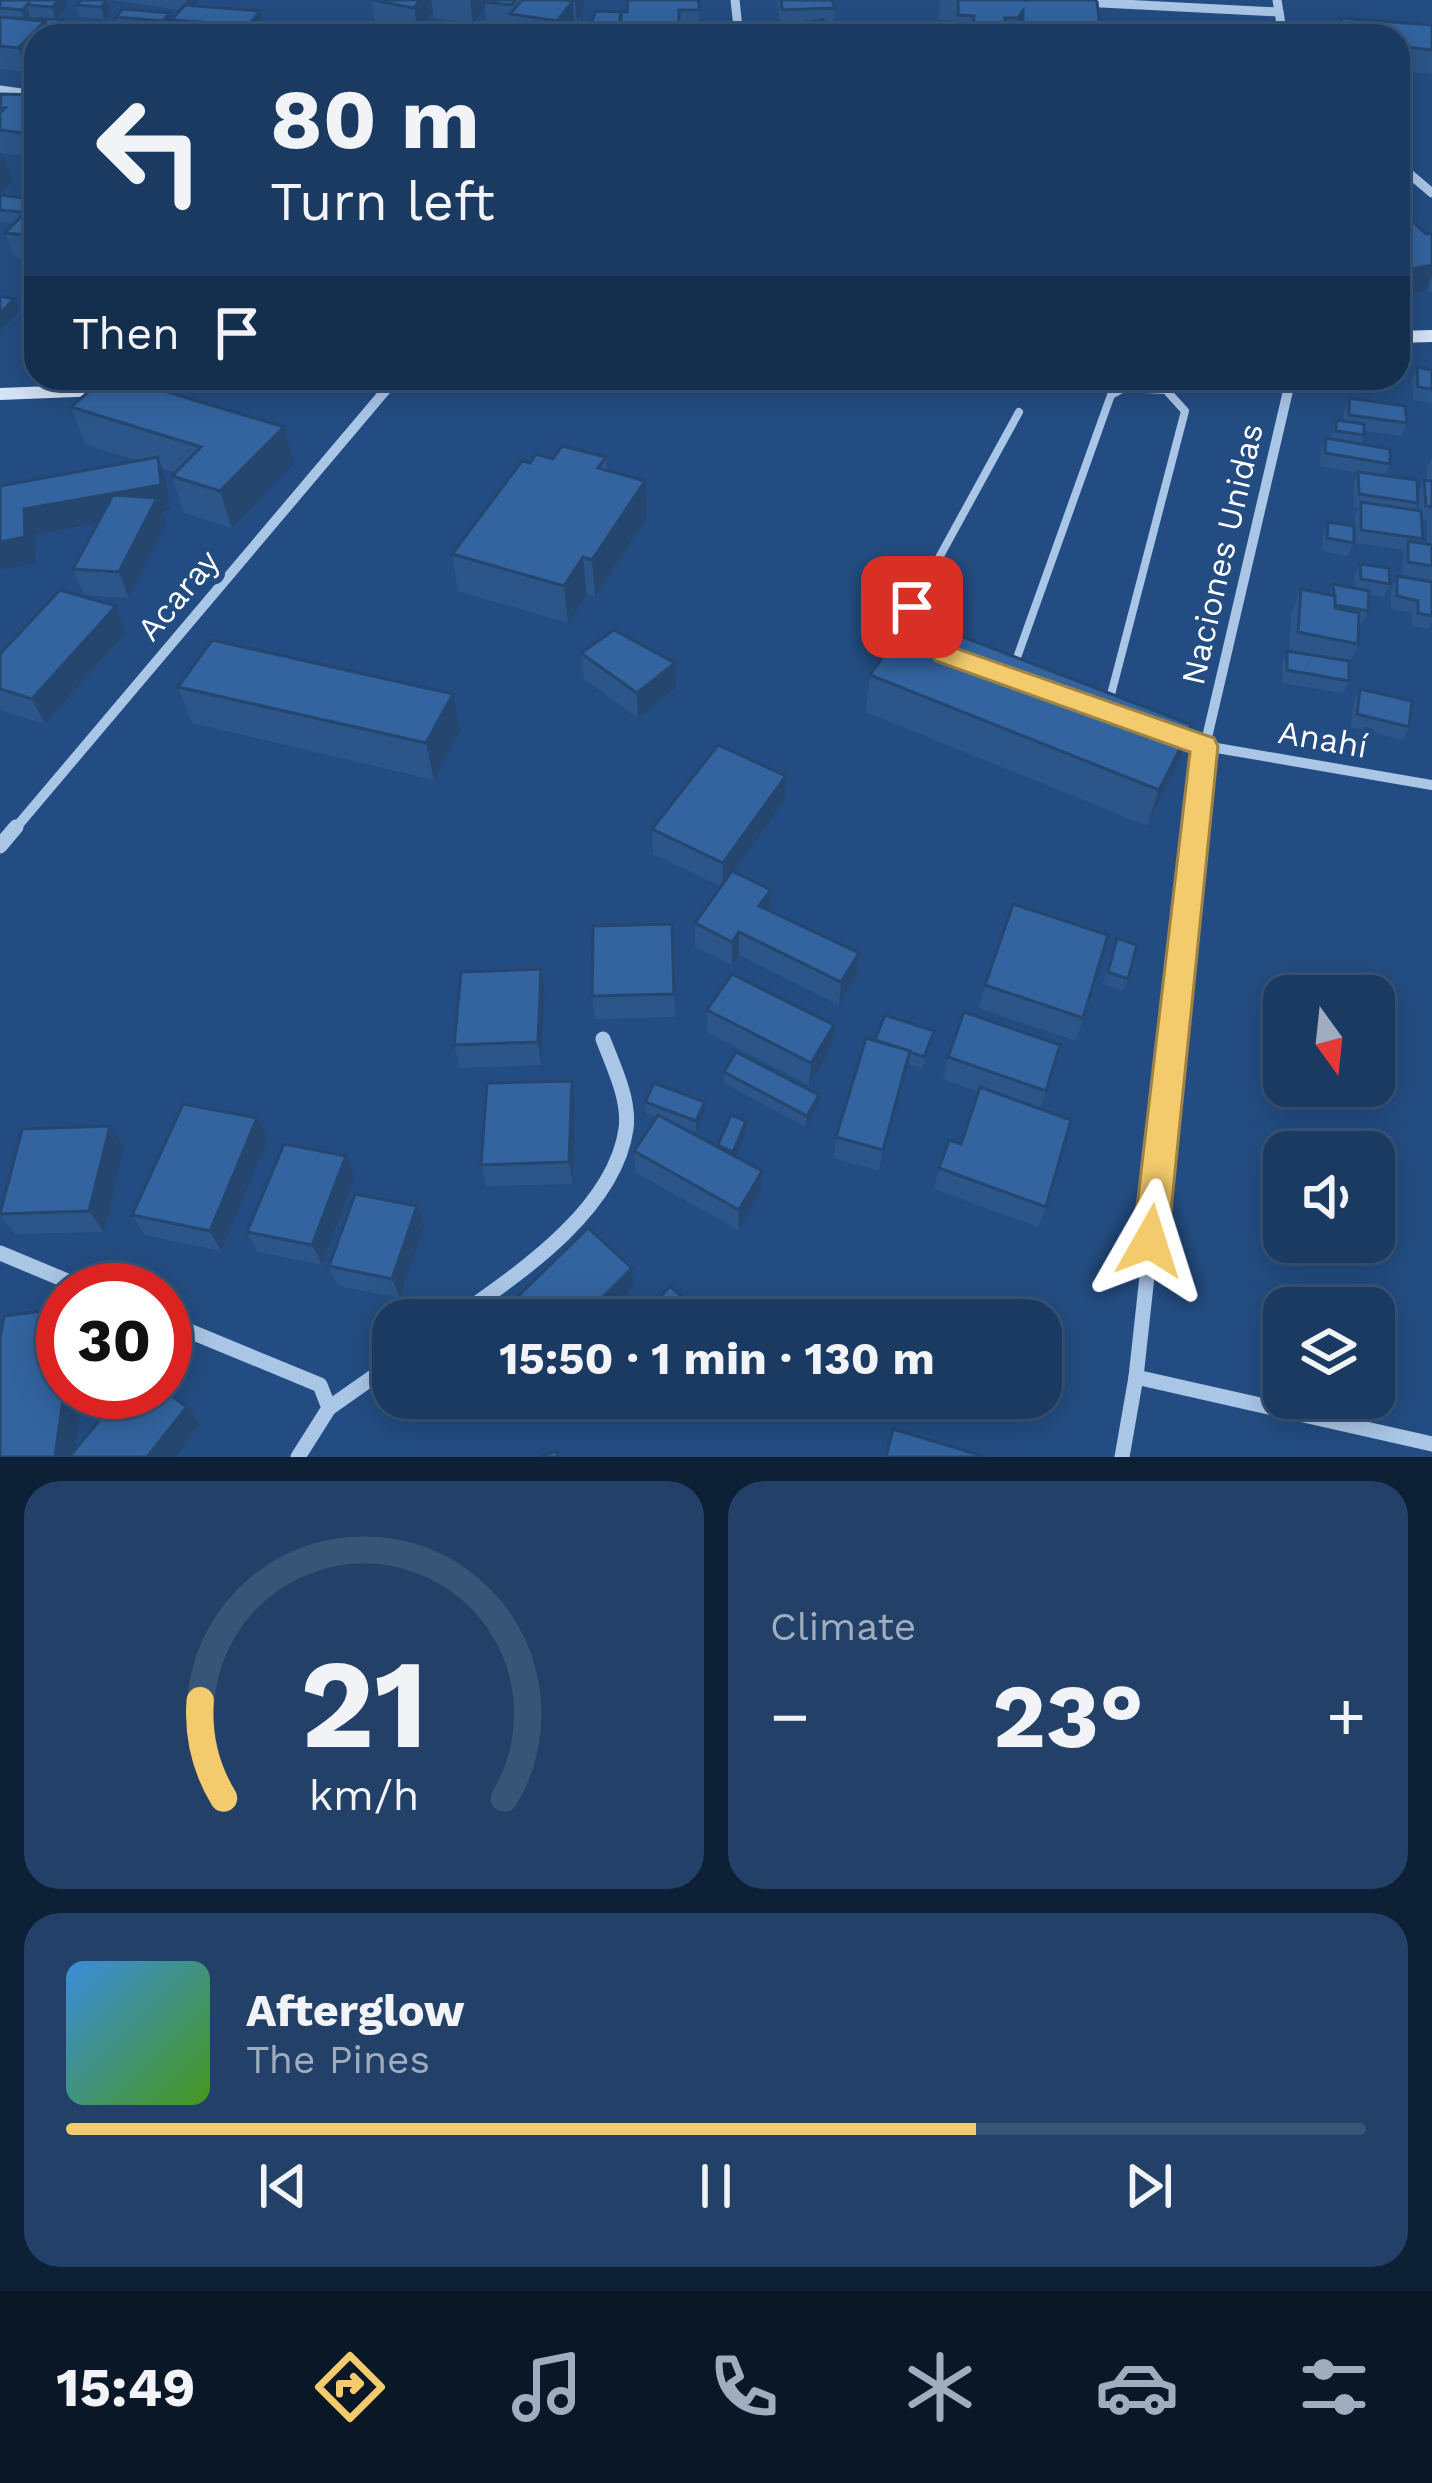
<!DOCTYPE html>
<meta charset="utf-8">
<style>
:root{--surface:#1a3a62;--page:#234168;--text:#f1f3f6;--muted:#9fadbe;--line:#385477;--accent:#f3ca6c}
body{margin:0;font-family:"Work Sans",sans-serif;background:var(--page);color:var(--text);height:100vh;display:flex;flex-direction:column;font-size:45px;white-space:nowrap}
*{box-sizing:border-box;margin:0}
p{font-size:39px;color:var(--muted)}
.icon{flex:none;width:66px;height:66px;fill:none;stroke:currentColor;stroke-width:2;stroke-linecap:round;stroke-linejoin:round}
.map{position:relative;height:1457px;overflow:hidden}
.panel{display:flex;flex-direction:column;gap:24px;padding:24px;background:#0e2036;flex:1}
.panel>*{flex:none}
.hud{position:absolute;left:24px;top:24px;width:1386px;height:366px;border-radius:36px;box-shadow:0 6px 30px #0003,0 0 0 3px var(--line);background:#1a3a62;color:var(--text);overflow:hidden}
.needle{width:78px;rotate:165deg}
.controls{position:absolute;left:1263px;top:975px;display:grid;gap:24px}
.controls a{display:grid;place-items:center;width:132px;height:132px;border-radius:24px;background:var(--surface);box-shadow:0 6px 30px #0003,0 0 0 3px var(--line);font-size:60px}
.speed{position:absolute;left:36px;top:1263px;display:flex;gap:24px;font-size:60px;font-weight:700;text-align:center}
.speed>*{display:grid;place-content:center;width:156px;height:156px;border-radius:50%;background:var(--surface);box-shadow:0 6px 30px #0003,0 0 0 3px var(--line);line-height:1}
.speed .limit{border:18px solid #d22;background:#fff;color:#111}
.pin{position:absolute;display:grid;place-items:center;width:102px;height:102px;color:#fff;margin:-51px;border-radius:24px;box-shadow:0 6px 18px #0006}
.me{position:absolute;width:132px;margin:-66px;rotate:6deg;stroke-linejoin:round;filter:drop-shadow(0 0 9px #0008)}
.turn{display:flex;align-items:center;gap:42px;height:252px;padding:0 48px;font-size:54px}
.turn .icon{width:156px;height:156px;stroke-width:2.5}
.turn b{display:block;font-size:84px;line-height:102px}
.then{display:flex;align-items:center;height:114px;padding:0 48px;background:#0003;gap:24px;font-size:45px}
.big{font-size:90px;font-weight:700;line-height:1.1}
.panel .tile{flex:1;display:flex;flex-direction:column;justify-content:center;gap:18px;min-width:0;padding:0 42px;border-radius:36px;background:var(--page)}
.panel .dial{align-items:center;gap:0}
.dial svg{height:312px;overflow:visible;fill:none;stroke:var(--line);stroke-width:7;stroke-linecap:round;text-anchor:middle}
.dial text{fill:var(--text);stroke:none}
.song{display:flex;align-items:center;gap:36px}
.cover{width:144px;height:144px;border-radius:18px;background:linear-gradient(135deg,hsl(210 70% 55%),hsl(100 70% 35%))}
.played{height:12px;border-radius:6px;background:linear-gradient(90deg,var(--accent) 70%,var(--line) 70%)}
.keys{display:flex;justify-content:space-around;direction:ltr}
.heat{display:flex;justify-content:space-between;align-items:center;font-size:66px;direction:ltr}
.panel .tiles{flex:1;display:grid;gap:24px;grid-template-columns:1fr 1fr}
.tile:last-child{grid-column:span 2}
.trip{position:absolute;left:372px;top:1299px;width:690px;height:120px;border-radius:36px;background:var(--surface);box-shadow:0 6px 30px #0003,0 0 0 3px var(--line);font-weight:700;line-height:120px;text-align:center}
.menu{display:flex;height:192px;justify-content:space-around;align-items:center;background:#0a1727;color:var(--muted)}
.menu .icon{width:84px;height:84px}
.menu .on{color:var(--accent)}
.menu b{font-size:54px;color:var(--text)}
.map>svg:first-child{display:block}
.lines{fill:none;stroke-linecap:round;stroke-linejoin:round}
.service{stroke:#aac6e7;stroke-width:8}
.minor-far2{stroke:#aac6e7;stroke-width:9}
.minor-far1{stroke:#aac6e7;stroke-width:10}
.minor{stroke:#aac6e7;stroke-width:15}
.secondary{fill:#d4e3f6;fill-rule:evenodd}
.wall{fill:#2c5689;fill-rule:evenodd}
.shaded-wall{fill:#24466f}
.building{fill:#33649f;stroke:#24466f;stroke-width:3}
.route{fill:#f3ca6c;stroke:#9e8346;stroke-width:3}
.labels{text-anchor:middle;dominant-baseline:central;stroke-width:12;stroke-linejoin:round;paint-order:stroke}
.street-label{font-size:33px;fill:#fff;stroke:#234d82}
</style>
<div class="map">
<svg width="1432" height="1457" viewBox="0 0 1432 1457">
<rect width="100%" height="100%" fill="#234d82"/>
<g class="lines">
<g class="service">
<polyline points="930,632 912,607 1019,412"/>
<polyline points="1014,666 1111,395 1124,388 1166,390 1185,411 1108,706"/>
</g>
<g class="minor-far2">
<polyline points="735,0 739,36"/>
<polyline points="1277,0 1283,36"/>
<polyline points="1082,2 1279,12"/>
<polyline points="0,90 36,95"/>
<polyline points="1398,164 1432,193"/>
</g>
<g class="minor-far1">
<polyline points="1205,746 1432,785"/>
<polyline points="14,830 396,378"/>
<polyline points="1196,830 1205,746 1291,378"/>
</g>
<g class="minor">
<polyline points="0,846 16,827"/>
<polyline points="0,1253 89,1290"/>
<path d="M 453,1320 C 515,1276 614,1212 626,1129 C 630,1099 613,1066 603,1039"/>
<polyline points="165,1321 320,1385 329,1408 298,1457"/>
<polyline points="1136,1377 1432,1444"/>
<polyline points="329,1408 393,1363"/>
<polyline points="1122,1457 1136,1377 1196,827"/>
</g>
<g class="secondary">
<polygon points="1432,330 1432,342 1398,343 1398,331"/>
<polygon points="253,378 412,378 402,384 0,400 0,388"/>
</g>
</g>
<g class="wall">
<polygon points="0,0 67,7 56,19 62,19 66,30 36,36 26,72 0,69"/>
<polygon points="81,0 109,0 112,11 104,19 80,17 77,5"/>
<polygon points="113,0 199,0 194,6 265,34 263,36 176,36 173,25 166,33 145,31 118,24 116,17 170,13 172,20 180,10"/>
<polygon points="371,0 584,0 585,10 577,21 574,21 574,24 565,36 462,36 512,36 511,28 487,25 485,8 473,23 434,18 433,11 418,31 375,23"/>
<polygon points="699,0 699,33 693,33 693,36 621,36 621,33 620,36 592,35 591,23 627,12"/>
<polygon points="777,0 835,0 833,32 825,32 826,36 779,36 780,26"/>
<polygon points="940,0 1095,0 1100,27 1098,36 955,36 956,21 939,20"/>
<polygon points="1340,18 1432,25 1432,74 1398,71 1398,36 1334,36"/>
<polygon points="0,95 36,95 31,157 0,153"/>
<polygon points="0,195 34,202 36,201 36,261 15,258 5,233 15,223 0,222"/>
<polygon points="1398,224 1426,234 1432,233 1432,294 1427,290 1398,296"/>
<polygon points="1417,367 1432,370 1432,403 1413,400 1412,380"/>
<path d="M 1349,398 L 1407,423 L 1401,436 L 1364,431 L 1361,444 L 1390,464 L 1385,476 L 1418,503 L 1415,511 L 1420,511 L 1418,493 L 1424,480 L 1427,480 L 1427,468 L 1432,457 L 1432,580 L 1402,575 L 1404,550 L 1356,543 L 1355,515 L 1358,508 L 1354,507 L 1353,485 L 1358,473 L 1320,466 L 1321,450 L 1326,438 L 1331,438 L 1336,420 L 1344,421 L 1344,411 ZM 1422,520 L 1427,520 L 1427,545 L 1421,544 L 1423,539 Z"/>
<polygon points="71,407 284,427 294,464 232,528 184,513 172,476 175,472 162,468 167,483 170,510 162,512 166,524 129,598 84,595 73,569 98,524 35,535 36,563 0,570 0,486 139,461 85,444"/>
<polygon points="606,457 607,470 647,518 595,597 587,595 568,623 458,591 452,554 530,463 553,459"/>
<polygon points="1328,522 1354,543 1348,556 1322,551 1323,535"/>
<polygon points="1360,564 1390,584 1384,597 1369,595 1368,611 1362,624 1359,623 1358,644 1349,665 1349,681 1343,693 1282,683 1282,664 1287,651 1289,651 1291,615 1301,589 1329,595 1333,584 1355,589 1354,577"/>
<polygon points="1397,576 1432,582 1432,622 1429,629 1412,626 1412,613 1391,609 1391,589"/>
<polygon points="116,606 126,632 45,724 0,710 0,654"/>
<polygon points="581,653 675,663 676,688 638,718 584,679"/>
<polygon points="870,675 1179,761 1147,826 866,712"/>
<polygon points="178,687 460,730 434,780 192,723"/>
<polygon points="1360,689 1409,727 1403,740 1351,727 1354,701"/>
<polygon points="785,800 734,872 770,911 859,953 856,977 839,1005 739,955 732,965 695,947 695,923 721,886 653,854 652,829"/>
<polygon points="672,924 675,1017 595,1019 592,996"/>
<polygon points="1117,938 1128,979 1123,991 1103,984"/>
<polygon points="541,969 545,992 541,1065 460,1068 454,1045"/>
<polygon points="985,985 1083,1018 1076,1041 979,1008"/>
<polygon points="707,1010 831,1048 809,1085 708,1033"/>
<polygon points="934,1031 922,1068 908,1064 879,1171 834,1158 836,1137 875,1040"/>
<polygon points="1060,1045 1040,1109 1046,1207 1038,1227 934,1189 939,1168 961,1144 979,1092 943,1079 948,1057"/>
<polygon points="724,1072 818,1106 806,1127 724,1083"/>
<polygon points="645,1102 705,1102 705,1113 696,1132 673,1123 718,1148 718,1145 746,1121 746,1132 735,1157 762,1171 761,1192 738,1230 635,1172 634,1151 656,1117 646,1113"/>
<polygon points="575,1103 573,1184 486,1186 481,1165"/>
<polygon points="110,1126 124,1147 104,1232 15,1234 0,1216 0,1209"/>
<polygon points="268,1139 221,1251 145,1235 132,1215"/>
<polygon points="355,1177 322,1265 258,1252 247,1232"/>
<polygon points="424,1226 400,1298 338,1286 329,1266"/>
<polygon points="632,1268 634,1287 602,1320 514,1320 510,1304"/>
<polygon points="815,1398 922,1398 919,1410"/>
</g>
<g class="shaded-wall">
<polygon points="59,0 65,0 67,7 56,19 52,7"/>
<polygon points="107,0 112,11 104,19 101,7"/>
<polygon points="186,0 199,0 189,12"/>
<polygon points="420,0 431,0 433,11 418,31 414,8"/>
<polygon points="470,0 490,0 485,2 485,8 473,23"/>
<polygon points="575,0 584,0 585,10 577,21"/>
<polygon points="573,1 574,24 565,36 558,36 557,21"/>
<polygon points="27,5 30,17 25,22 22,10"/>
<polygon points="260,11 265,34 263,36 240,36"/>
<polygon points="1023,11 1019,35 1016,36 1018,18"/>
<polygon points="170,13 173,25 166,33 163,21"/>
<polygon points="62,19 66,30 61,36 36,36 36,61 26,72 18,48 45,21"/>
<polygon points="144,26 147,36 135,36"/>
<polygon points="1409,90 1405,102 1398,103 1398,92"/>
<polygon points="36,114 36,152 31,157 23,133 26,115"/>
<polygon points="4,157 13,181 0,194 0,161"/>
<polygon points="1432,265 1432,276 1427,290 1398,296 1398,272"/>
<polygon points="14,299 19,312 0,331 0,313"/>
<polygon points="284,427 294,464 232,528 220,491"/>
<polygon points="158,457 167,483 170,510 162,512 166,524 129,598 119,572 149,514 35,535 36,563 0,570 0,542 24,509"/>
<polygon points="645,481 647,518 595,597 592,560"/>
<polygon points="583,557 587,595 568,623 564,586"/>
<polygon points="116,606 126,632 45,724 32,699"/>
<polygon points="675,663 676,688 638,718 637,693"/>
<polygon points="453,694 460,730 434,780 426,743"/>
<polygon points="1192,725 1179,761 1147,826 1159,790"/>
<polygon points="786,776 785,800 723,887 723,863"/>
<polygon points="771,890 770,914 759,906"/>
<polygon points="739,932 739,955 732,965 732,942"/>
<polygon points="859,953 856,977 839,1005 841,982"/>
<polygon points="541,969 545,992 541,1065 538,1042"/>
<polygon points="834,1025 831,1048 809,1085 811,1063"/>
<polygon points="910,1051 906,1073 879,1171 883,1150"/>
<polygon points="572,1081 575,1103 573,1184 569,1162"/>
<polygon points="819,1095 818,1106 806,1127 807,1116"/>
<polygon points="705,1102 705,1113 696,1132 696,1121"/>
<polygon points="257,1118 268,1139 221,1251 210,1231"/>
<polygon points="746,1121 746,1132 733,1162 733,1152"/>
<polygon points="110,1126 124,1147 104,1232 89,1211"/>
<polygon points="346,1156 355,1177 322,1265 312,1245"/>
<polygon points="762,1171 761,1192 738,1230 739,1210"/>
<polygon points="417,1206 424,1226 400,1298 392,1279"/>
<polygon points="632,1268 634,1287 602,1320 580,1320"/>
<polygon points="50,1310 63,1325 63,1347 45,1339"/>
<polygon points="64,1392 83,1392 74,1457 55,1457"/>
<polygon points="187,1407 200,1424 175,1457 147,1457"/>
</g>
<g class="building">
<polygon points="0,0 59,0 52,7 27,5 30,2 22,10 0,8"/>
<polygon points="81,0 107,0 101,7 77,5"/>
<polygon points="372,0 420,0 414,8"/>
<polygon points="486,0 516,0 512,5 485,2"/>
<polygon points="522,0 565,0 573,1 557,21 510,14"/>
<polygon points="628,0 699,0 699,10 679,10 679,22 693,31 683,36 625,36 626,24 621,24 621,12 627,12"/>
<polygon points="781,0 832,0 835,8 782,10"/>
<polygon points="958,0 1095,0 1097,2 1100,27 1023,23 1023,11 1018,18 1005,18 1005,26 973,24 974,16 958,15"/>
<polygon points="185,5 260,11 240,36 203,36 214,23 171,20"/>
<polygon points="123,9 170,13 163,21 116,17"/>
<polygon points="596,11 624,12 621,12 619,25 591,23"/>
<polygon points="0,17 45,21 18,48 0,46"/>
<polygon points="1340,18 1432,25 1432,50 1398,46 1398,36 1345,36"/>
<polygon points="24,19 62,19 49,32 45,21"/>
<polygon points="823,20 826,36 786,36 779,26"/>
<polygon points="94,22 144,26 135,36 81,36"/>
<polygon points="326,29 351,31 347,36 321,36"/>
<polygon points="467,30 514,36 462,36"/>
<polygon points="1398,81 1409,90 1398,92"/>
<polygon points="1,94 36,95 36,114 26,115 36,117 36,120 23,133 0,130 0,113 5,108 0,108"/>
<polygon points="0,195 33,199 21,212 0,210"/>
<polygon points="36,201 36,236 5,233"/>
<polygon points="1412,221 1426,234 1432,233 1432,265 1398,272 1398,224"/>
<polygon points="0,296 14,299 0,313"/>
<polygon points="1417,367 1432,370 1432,389 1418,387"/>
<polygon points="104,378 121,378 284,427 220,491 172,476 201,447 71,407"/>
<polygon points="1349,398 1405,406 1407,423 1349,415"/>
<polygon points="1336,420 1364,424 1364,435 1336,431"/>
<polygon points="1326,438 1390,449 1390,464 1325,453"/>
<polygon points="562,446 606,457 598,468 645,481 592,560 583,557 564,586 452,554 522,461 530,463 536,454 553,459"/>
<polygon points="158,457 161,485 24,509 25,537 0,542 0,486"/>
<polygon points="1358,472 1417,480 1418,503 1359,494"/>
<polygon points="1424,480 1432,481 1432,507 1426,506"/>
<polygon points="113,495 157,498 119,572 73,569"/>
<polygon points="1361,502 1421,511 1423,539 1361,530"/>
<polygon points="1328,522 1354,526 1354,543 1327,538"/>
<polygon points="1408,541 1432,545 1432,566 1408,562"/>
<polygon points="1360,564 1389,568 1390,584 1361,579"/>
<polygon points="1397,576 1432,582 1432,616 1418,613 1418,601 1397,596"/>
<polygon points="1333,584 1369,591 1368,611 1335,605"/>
<polygon points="1301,589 1335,596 1335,608 1359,613 1358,644 1298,632"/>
<polygon points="60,590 116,606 32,699 0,689 0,654"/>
<polygon points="911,617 1192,725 1159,790 870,675"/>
<polygon points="614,630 675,663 637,693 581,653"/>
<polygon points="212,640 453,694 426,743 178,687"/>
<polygon points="1287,651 1349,661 1349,681 1287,670"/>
<polygon points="1360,689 1412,701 1409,727 1357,714"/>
<polygon points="718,745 786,776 723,863 652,829"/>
<polygon points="732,871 771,890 759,906 859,953 841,982 739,932 732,942 695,923"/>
<polygon points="1013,904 1108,935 1083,1018 985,985"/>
<polygon points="672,924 674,994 592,996 593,926"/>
<polygon points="1117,938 1137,945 1128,979 1108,972"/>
<polygon points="541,969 538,1042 454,1045 461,972"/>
<polygon points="732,974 834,1025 811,1063 707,1010"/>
<polygon points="964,1012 1060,1045 1046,1091 948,1057"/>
<polygon points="885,1015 934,1031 924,1057 910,1052 910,1051 875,1040"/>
<polygon points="866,1038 910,1051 883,1150 836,1137"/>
<polygon points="736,1052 819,1095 807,1116 724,1072"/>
<polygon points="572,1081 569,1162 481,1165 487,1083"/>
<polygon points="654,1083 705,1102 696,1121 645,1102"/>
<polygon points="980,1087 1071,1120 1046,1207 939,1168 949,1140 961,1144"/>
<polygon points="183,1104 257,1118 210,1231 132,1215"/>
<polygon points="658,1115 762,1171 739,1210 634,1151"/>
<polygon points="731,1115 746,1121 733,1152 718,1145"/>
<polygon points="110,1126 89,1211 0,1214 22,1129"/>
<polygon points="284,1144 346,1156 312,1245 247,1232"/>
<polygon points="355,1194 417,1206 392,1279 329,1266"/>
<polygon points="588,1228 632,1268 580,1320 526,1320 510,1304"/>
<polygon points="670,1286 709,1320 639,1320"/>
<polygon points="50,1310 45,1339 63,1337 64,1392 55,1457 0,1457 0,1338 4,1316"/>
<polygon points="165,1391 187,1407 147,1457 69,1457 123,1392"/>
<polygon points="893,1429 986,1457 886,1457"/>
<polygon points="556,1451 558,1457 539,1457"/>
</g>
<polygon class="route" points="912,598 921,600 955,648 1214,738 1218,746 1168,1241 1163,1253 1150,1258 1138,1253 1133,1241 1190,752 936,661 900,607"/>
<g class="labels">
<g class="street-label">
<text transform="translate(1222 554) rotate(-77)">Naciones Unidas</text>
<text transform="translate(178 595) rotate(-50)">Acaray</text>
<text transform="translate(1323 739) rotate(10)">Anahí</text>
</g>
</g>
</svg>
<div class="controls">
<a><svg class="needle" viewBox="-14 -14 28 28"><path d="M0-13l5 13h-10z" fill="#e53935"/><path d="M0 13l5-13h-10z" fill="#9fadbe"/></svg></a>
<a><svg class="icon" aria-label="sound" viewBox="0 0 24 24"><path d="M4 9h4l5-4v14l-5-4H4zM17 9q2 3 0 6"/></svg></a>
<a><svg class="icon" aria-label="layers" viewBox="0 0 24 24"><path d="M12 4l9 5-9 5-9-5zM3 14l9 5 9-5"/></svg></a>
</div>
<div class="speed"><div class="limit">30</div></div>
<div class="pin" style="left:912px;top:607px;background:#d93025"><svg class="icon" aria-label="arrive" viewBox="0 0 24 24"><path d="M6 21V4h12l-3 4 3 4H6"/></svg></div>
<svg class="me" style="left:1150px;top:1241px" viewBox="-20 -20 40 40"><path d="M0-17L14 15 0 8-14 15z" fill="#f3ca6c" stroke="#fff" stroke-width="4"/></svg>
<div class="trip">15:50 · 1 min · 130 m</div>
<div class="hud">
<div class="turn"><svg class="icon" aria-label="left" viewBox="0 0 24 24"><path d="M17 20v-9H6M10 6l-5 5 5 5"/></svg><div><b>80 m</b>Turn left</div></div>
<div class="then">Then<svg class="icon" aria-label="arrive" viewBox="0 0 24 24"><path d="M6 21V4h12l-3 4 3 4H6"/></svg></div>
</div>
</div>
<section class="panel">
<div class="tiles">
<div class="tile dial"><svg viewBox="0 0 100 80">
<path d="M14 69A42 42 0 1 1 86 69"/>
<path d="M14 69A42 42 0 0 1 8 44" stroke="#f3ca6c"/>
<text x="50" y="56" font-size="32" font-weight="700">21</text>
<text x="50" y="72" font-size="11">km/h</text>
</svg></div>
<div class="tile"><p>Climate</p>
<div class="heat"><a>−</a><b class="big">23°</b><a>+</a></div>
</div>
<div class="tile">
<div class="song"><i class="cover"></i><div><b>Afterglow</b><p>The Pines</p></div></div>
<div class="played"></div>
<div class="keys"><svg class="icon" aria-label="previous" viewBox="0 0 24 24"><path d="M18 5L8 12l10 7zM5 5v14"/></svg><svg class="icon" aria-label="pause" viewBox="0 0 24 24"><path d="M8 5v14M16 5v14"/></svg><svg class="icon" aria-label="next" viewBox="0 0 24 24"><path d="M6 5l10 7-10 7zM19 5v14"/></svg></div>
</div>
</div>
</section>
<nav class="menu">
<b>15:49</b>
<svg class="icon on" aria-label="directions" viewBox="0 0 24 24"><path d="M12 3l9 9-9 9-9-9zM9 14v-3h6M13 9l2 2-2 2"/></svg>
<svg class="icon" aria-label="music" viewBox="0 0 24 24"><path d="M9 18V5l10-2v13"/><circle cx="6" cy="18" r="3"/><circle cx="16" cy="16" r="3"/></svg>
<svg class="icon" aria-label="phone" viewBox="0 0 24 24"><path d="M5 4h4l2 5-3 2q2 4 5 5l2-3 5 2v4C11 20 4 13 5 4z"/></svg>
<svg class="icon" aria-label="climate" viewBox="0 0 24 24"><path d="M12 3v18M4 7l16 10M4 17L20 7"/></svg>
<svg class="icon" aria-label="car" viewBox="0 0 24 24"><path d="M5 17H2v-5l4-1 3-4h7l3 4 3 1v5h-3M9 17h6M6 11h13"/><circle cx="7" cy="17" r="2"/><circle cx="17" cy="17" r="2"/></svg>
<svg class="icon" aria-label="filters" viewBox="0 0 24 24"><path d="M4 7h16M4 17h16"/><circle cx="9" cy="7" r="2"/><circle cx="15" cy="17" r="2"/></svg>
</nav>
